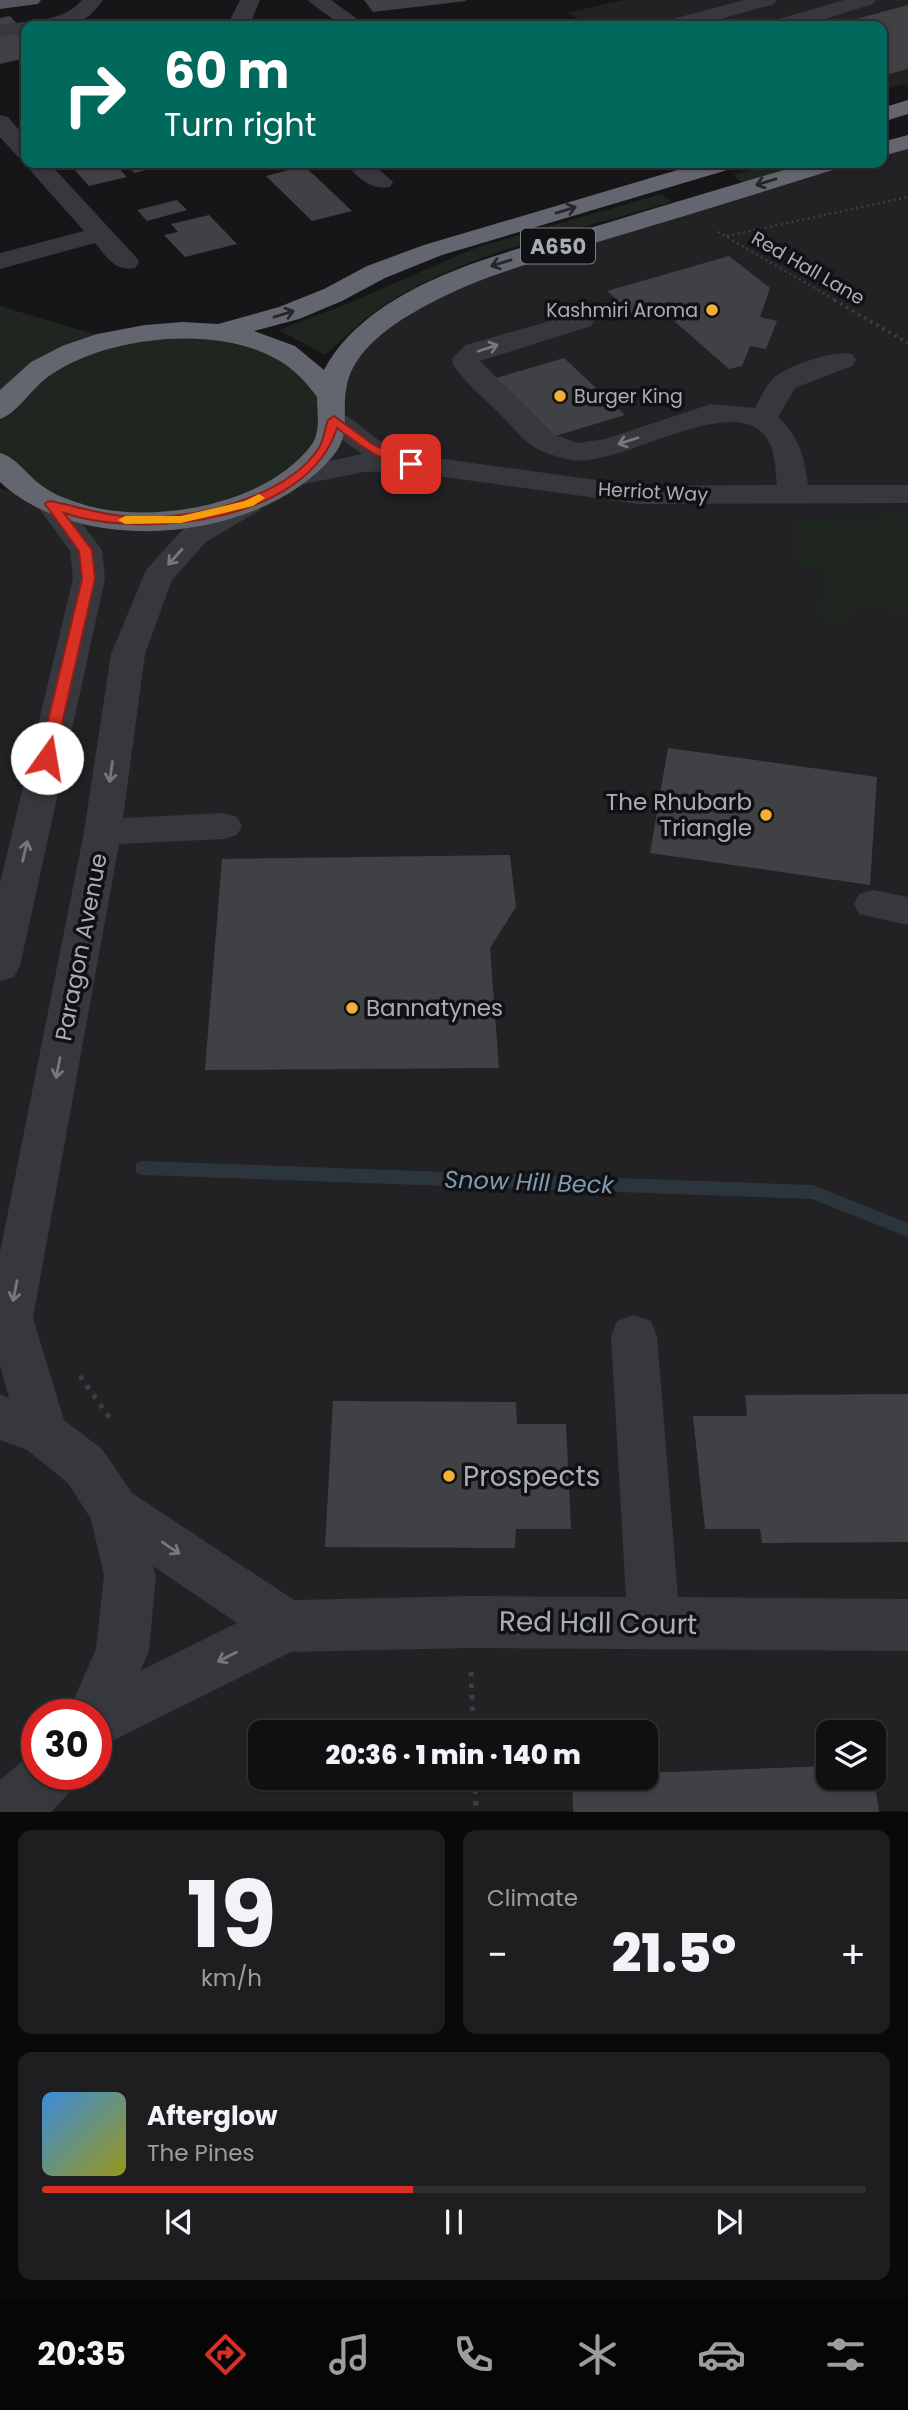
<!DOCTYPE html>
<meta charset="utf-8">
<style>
:root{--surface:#101012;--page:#1e1e20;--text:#f1f3f6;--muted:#9c9d9f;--line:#303032;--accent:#d93025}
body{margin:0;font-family:Poppins,sans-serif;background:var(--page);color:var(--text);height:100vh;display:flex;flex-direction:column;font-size:26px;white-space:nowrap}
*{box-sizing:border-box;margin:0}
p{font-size:23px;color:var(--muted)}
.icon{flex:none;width:38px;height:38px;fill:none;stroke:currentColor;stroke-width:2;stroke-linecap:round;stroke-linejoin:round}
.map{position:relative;height:1812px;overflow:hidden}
.panel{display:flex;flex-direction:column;gap:18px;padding:18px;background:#09090a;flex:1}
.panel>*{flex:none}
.guide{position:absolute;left:21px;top:21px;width:866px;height:147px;border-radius:14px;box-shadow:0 2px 5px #0004,0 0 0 2px var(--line);background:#00695c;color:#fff;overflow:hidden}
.fabs{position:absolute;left:816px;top:1720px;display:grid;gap:14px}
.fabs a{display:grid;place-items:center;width:70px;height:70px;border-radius:14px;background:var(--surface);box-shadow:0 2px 5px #0004,0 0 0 2px var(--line);font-size:35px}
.speed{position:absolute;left:21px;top:1699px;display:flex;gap:14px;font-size:35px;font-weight:700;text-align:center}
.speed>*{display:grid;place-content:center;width:91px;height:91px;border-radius:50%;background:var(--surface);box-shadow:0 2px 5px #0004,0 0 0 2px var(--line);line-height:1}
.speed .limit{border:10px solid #d22;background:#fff;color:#111}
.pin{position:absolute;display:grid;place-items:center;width:60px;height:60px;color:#fff;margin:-30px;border-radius:14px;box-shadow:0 4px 10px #0006}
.me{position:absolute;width:77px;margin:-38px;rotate:13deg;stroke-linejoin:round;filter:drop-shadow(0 0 5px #0008)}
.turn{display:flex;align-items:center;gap:24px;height:147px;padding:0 28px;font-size:32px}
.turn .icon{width:91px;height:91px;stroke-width:2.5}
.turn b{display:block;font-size:49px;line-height:60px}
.big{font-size:52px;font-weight:800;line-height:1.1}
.panel .tile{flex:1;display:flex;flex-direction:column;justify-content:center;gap:10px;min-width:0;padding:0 24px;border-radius:14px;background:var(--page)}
.panel .dial{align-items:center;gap:0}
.dial b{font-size:91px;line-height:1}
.song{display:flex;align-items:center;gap:21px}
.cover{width:84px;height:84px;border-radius:10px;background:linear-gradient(135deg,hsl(210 70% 55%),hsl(60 70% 35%))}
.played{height:7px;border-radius:4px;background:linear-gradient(90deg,var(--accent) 45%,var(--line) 45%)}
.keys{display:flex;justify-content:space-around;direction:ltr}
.heat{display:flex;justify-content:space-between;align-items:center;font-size:38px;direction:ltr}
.panel .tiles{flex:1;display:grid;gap:18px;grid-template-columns:1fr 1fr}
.tile:last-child{grid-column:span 2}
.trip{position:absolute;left:248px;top:1720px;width:410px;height:70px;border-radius:14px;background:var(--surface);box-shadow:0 2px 5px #0004,0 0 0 2px var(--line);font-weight:800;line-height:70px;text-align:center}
.tabs{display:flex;height:112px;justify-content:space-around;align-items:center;background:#060607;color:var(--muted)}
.tabs .icon{width:49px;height:49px}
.tabs .active{color:var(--accent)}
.tabs b{font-size:32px;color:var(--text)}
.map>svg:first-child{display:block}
.built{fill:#222225;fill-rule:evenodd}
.green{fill:#1e261f}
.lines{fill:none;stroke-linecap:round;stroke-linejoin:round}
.stream{fill:#2c353c;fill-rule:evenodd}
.building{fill:#404145}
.path-far2{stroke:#3d3f44;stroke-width:2.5;stroke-dasharray:2 3.5;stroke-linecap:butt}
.path-far1{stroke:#3d3f44;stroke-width:3.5;stroke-dasharray:2.5 4.5;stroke-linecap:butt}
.path{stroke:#3d3f44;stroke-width:5;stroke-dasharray:4.5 7;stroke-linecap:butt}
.minor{fill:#37383d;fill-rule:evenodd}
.major{fill:#53555c;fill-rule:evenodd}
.highway{fill:#63666e;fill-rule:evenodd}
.oneway{stroke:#26262a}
.oneway2{stroke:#757881}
.route{fill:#d93025;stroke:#8d1f18;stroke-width:2}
.slow{fill:#f59e0b}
.poi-dot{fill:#f2b134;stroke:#111113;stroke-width:2.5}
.labels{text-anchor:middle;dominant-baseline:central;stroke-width:7;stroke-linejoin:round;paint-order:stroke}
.far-street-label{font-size:19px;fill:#a8adb8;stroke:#111113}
.far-poi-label{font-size:19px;fill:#a8adb8;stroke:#111113;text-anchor:end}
.shield{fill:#111113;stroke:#7b7e86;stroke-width:2}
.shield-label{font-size:21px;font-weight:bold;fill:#a8adb8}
.poi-label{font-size:23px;fill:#a8adb8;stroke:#111113;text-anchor:end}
.street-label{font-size:23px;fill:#a8adb8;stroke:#111113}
.water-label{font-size:24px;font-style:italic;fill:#7f9bb3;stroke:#111113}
.near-poi-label{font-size:28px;fill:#a8adb8;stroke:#111113;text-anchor:start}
.near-street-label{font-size:28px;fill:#a8adb8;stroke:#111113}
</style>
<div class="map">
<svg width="908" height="1812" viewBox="0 0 908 1812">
<rect width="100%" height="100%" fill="#161618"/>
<g class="built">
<polygon points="623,0 908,0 908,83 882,90 882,26 591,26 567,13"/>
<path d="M 908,142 L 908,1811 L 0,1811 L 0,489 L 33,495 L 339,367 L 427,294 L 662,213 L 831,163 L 882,163 L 882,149 ZM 37,1715 L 96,1715 L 96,1774 L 37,1774 ZM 261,1732 L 646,1732 L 646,1778 L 261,1778 ZM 828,1732 L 873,1732 L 873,1778 L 828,1778 Z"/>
</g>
<g class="green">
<polygon points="775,163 808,163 743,183 733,175"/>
<path d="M 662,194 L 672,202 C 581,229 466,252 386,304 C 364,318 344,338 325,355 L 279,330 L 344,305 L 478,247 Z"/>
<polygon points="0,306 110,339 167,331 283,351 334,420 299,476 181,520 80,514 0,462"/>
<polygon points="908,515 908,614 854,607 849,626 823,619 819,613 824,569 797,566 792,520"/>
</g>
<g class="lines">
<polygon class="stream" points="143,1161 813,1185 908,1223 908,1237 812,1199 143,1175 137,1173 135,1168 137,1163"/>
</g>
<g class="building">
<polygon points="364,0 466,0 466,1 373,12"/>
<polygon points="908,5 908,69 882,76 882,26 830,26"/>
<polygon points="10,16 26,34 26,43 24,43 26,46 26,58 0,64 0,18"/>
<polygon points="101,163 114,163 127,177 89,186 74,169"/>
<polygon points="125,163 171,163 171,164 134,173"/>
<polygon points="304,166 314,175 352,211 312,221 266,176"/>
<polygon points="177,200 187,210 147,221 137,210"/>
<polygon points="209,215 237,244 185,257 164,235 178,232 171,224"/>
<polygon points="729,256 770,288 760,317 777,321 766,349 750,346 742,366 729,369 658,307 633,314 607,291"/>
<polygon points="564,358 625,415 555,436 496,378"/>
<polygon points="668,748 877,777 870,885 650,853"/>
<polygon points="510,855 516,907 490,948 499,1068 205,1070 222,859"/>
<polygon points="908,1394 908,1542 762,1543 760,1529 705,1529 693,1416 747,1416 745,1395"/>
<polygon points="333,1401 516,1402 517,1424 566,1424 571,1529 516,1529 515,1548 325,1547"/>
<polygon points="828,1766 828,1778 874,1778 879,1812 573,1812 572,1778 646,1778 646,1773"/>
</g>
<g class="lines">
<g class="path-far2">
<polyline points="718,232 837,301"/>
<polyline points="727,236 908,197"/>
</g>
<polyline class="path-far1" points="834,300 908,343"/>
<g class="path">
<polyline points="80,1376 111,1420"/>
<polyline points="471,1672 473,1732"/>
<polyline points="475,1778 476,1812"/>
</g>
<g class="minor">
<path d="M 82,0 L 103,0 C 81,32 61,26 26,26 L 26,33 L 0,37 L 0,25 C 28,20 63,23 82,0 Z"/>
<polygon points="240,0 260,0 249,26 227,26"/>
<polygon points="307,0 331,0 367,26 342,26"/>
<polygon points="744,0 777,0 774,4 696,26 662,26 665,21"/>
<polygon points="844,0 876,0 873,4 802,26 769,26 772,21"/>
<polygon points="0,115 8,117 26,138 26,159 18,157 0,137"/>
<path d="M 26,160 L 26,163 L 49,163 L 135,256 L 139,262 L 135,268 C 115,272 107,257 95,243 L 0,269 L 0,253 L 84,231 L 28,168 L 24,163 Z"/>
<path d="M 346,163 L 372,163 L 393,182 L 390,187 C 372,191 356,177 346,163 Z"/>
<path d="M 581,312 L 591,314 L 595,320 L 591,326 L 480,361 L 553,434 L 577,443 L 605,439 L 711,404 L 755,408 C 760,399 765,387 773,379 C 784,366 836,350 852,354 L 856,360 L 852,366 L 795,388 L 778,417 C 800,437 804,457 808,485 L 908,485 L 908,503 L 639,504 L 401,471 L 364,472 L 299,485 L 288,482 L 284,476 L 288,470 L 362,454 L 324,426 L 319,420 L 324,414 C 347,408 359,427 377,439 C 387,445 398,449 408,454 L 639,486 L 777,485 C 775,470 776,452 767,439 C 735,388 621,468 571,460 C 560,458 541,452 531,445 C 520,437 511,425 501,415 C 485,399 466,384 453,365 L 452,358 L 466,345 Z"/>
<path d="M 249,494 L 260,496 L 264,503 L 260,510 L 206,542 L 172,580 L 145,654 L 123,818 L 224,813 L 237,817 L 242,826 L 237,835 L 224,839 L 119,844 L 33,1318 L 64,1420 L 102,1449 L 132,1493 L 294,1600 L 469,1596 L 626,1597 L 611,1336 L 617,1321 L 634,1315 L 651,1321 L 657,1336 L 678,1597 L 908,1599 L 908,1651 L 469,1648 L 291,1652 L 96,1749 L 96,1715 L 67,1715 L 96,1649 L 104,1576 L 91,1519 L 68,1483 L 27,1450 L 0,1440 L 0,1394 L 9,1398 L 0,1365 L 0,1252 L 84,832 L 111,654 L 146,570 L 184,528 L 238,496 ZM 153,1566 L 237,1623 L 140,1671 L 149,1651 L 156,1576 Z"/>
<polygon points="51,495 62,497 102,550 105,579 20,966 14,977 0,981 0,883 73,579 70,551 36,504 40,497"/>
<polygon points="873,890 908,897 908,925 859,914 854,904 859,894"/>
<path d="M 37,1751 L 37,1774 L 76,1774 L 68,1794 L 51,1812 L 0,1812 L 0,1780 C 13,1771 23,1757 37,1751 Z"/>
</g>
<polygon class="major" points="0,0 41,0 38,4 0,9"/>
<g class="highway">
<polygon points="908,100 908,114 882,122 882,108"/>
<polygon points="908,135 908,149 882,156 882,142"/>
<path d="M 701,163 L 738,163 L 734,168 L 442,255 L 385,278 L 342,301 L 299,319 L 254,331 L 295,346 L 324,370 C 374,278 515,251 607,223 C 673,203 740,183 807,163 L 843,163 L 839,168 C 760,193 681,217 601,241 C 542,260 482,275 427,305 C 395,322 351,350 346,390 C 342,415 351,434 333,456 C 261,542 83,559 0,482 L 0,453 C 16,457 27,475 41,485 C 54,495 69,500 85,505 C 152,525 268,505 312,444 C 321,431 317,411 317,397 C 306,382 294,369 278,360 C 218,324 108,336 52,374 C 34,385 17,414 0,419 L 0,390 L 31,362 L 62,346 L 97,334 L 145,325 L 183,322 L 218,324 L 279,307 L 324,289 L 367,266 L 424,245 Z"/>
</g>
</g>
<defs><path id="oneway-shaft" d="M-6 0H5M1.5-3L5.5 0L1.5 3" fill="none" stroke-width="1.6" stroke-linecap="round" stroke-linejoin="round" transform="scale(1.75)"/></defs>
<g class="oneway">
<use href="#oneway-shaft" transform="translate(766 182) rotate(163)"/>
<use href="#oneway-shaft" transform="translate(566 210) rotate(-17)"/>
<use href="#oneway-shaft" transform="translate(501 263) rotate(163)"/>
<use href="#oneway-shaft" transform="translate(284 314) rotate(-17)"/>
</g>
<g class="oneway2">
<use href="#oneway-shaft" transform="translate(488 348) rotate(-18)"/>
<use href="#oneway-shaft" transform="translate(628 441) rotate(162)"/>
<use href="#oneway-shaft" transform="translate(175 557) rotate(132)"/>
<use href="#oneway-shaft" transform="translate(111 772) rotate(98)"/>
<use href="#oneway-shaft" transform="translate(25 851) rotate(-77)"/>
<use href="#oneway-shaft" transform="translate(58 1068) rotate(101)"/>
<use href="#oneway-shaft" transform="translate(15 1291) rotate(101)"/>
<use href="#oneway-shaft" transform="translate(171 1548) rotate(34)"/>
<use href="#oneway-shaft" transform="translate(227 1657) rotate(153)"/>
</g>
<path class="route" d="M 334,416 L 372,444 L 417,464 L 415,467 C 392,470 355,442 337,428 C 307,522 145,540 64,513 L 92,550 L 95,579 L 54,758 L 52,762 L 42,762 L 39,758 L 82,579 L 79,551 L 45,504 L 47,502 L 51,501 C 78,507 103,515 130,517 C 186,522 290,498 320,446 C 324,438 325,428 328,420 Z"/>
<polygon class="slow" points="259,494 265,498 253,506 181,523 125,524 118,520 125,516 181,516 245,501"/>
<g class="poi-dot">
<circle cx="712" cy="310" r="7"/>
<circle cx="560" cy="396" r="7"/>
<circle cx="766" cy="815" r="7"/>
<circle cx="352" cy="1008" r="7"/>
<circle cx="449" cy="1476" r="7"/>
</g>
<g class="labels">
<g class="far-street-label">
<text transform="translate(808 268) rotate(30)">Red Hall Lane</text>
<text transform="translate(653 492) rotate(3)">Herriot Way</text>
</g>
<g class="far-poi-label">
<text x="698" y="310">Kashmiri Aroma</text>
<text x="574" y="396" text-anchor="start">Burger King</text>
</g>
<rect class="shield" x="521" y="228.5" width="74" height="35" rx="5"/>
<g class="shield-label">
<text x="558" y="246">A650</text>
</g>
<g class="poi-label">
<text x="752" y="802">The Rhubarb<tspan x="752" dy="26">Triangle</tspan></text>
<text x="366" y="1008" text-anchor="start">Bannatynes</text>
</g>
<g class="street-label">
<text transform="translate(81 947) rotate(-79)">Paragon Avenue</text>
</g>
<g class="water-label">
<text transform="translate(529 1182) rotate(2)">Snow Hill Beck</text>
</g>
<g class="near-poi-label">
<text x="463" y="1476">Prospects</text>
</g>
<g class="near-street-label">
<text transform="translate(598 1623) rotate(1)">Red Hall Court</text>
</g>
</g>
</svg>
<div class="fabs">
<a><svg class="icon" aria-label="layers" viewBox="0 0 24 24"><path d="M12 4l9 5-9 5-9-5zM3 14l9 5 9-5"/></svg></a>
</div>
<div class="speed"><div class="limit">30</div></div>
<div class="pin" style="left:411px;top:464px;background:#d93025"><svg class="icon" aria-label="arrive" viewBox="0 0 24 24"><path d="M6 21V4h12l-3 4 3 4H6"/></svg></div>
<svg class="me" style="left:47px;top:758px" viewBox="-20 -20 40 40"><circle r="19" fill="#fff"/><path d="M0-13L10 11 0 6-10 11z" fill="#d93025"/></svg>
<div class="trip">20:36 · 1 min · 140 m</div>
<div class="guide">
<div class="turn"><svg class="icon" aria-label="right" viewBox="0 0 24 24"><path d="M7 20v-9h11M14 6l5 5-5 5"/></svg><div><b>60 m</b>Turn right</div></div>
</div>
</div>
<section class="panel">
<div class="tiles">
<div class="tile dial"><b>19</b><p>km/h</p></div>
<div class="tile"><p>Climate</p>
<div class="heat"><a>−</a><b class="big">21.5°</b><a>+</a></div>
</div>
<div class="tile">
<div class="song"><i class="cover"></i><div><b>Afterglow</b><p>The Pines</p></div></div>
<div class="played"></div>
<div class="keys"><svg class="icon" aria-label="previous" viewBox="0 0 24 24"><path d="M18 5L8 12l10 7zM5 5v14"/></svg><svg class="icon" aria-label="pause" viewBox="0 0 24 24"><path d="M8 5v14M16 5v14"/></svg><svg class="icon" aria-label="next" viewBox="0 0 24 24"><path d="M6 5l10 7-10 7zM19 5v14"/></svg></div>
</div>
</div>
</section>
<nav class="tabs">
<b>20:35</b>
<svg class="icon active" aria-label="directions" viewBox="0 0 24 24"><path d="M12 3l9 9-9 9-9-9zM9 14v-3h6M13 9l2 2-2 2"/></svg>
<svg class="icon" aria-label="music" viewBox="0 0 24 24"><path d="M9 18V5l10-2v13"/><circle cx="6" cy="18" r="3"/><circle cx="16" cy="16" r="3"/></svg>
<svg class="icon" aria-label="phone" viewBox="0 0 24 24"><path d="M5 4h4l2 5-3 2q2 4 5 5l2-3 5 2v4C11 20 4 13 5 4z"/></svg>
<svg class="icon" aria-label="climate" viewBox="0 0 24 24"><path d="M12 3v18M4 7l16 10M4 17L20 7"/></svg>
<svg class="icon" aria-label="car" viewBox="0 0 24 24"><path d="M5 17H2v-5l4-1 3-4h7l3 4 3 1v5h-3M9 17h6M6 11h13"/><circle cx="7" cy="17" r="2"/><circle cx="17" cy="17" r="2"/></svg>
<svg class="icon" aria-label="filters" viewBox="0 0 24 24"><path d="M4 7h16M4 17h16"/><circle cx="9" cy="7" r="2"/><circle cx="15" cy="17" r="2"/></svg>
</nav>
